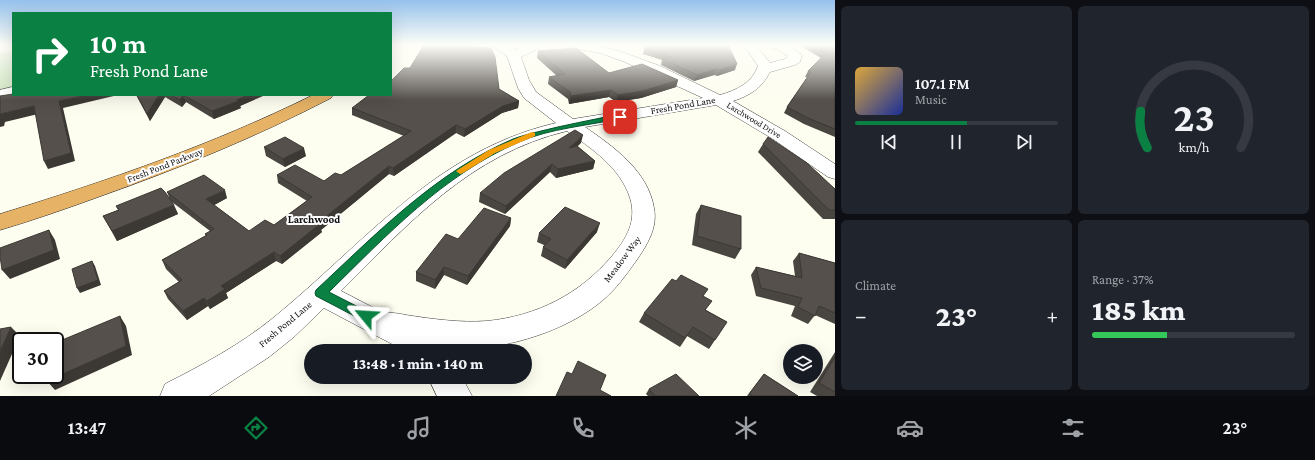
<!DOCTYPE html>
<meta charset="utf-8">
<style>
:root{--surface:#171b24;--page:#20242c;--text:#f1f3f6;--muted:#9ea1a6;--line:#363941;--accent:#0b8043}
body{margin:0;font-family:"Crimson Pro",serif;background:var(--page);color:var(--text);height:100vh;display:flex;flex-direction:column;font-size:15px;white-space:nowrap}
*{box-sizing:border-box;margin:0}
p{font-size:13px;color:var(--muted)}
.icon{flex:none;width:22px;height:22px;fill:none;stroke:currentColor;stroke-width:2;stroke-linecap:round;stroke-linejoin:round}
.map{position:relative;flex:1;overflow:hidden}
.drawer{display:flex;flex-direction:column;gap:6px;padding:6px;background:#0d0f14;width:480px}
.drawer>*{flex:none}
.hud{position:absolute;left:12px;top:12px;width:380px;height:84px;border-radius:0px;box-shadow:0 4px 16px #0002;background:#0b8043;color:#fff;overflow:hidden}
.tools{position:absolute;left:783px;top:344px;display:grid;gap:8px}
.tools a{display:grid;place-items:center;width:40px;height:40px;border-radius:50%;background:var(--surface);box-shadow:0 4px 16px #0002;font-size:20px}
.speed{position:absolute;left:12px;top:332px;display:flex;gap:8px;font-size:20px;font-weight:700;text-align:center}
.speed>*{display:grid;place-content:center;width:52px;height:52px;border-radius:50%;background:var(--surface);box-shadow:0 4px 16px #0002;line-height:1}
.speed .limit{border:2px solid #111;border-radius:6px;background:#fff;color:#111}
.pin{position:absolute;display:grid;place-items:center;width:34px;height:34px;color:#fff;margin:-17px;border-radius:8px;box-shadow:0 2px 6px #0006}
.me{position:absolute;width:44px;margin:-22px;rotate:297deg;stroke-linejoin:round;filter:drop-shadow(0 0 3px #0008)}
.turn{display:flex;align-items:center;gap:14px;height:84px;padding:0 12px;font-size:18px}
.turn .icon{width:52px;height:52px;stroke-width:2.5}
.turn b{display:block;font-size:28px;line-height:34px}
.big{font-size:30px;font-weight:800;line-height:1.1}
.drawer .widget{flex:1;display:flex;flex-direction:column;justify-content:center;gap:6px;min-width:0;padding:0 14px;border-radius:6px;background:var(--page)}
.drawer .dial{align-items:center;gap:0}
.dial svg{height:104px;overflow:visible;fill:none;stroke:var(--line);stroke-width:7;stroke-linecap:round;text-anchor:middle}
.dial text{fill:var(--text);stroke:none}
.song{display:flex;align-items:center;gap:12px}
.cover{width:48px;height:48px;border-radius:6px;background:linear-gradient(135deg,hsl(40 70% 55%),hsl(230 70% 35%))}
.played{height:4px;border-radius:2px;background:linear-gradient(90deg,var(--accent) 55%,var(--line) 55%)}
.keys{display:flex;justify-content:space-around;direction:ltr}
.heat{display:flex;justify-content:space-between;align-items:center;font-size:22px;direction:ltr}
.charge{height:6px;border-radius:3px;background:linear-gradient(90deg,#34c759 37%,var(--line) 0)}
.drawer .tiles{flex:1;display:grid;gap:6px;grid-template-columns:repeat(2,1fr)}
.trip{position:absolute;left:304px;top:344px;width:228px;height:40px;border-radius:20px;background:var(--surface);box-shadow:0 4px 16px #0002;font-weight:800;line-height:40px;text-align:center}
.menu{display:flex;height:64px;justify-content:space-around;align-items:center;background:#090b0e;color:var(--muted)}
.menu .icon{width:28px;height:28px}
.menu .current{color:var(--accent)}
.menu b{font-size:18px;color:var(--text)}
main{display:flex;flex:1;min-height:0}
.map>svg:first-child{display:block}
.green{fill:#cce5bd}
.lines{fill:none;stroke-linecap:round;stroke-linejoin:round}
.minor-casing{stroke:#414141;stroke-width:1}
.highway-casing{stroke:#1f1f1f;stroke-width:1}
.minor{fill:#fff;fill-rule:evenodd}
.highway{fill:#e6b266;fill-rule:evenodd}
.wall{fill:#494540}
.shaded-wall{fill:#3c3834}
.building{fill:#55504b;stroke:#3c3834}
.route{fill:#0b8043;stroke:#07532c}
.slow{fill:#f59e0b}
.labels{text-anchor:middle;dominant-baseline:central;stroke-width:4;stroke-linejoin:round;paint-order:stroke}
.far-street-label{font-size:9px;fill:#0e0e0e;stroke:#fff}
.street-label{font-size:10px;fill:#0e0e0e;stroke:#fff}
.neighbourhood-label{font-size:11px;font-weight:bold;fill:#0e0e0e;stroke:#fff}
</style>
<main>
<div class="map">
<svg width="835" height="396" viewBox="0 0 835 396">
<rect width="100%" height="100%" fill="#fdfdf0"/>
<polygon class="green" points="13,51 13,87 0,89 0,53"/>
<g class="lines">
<g class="minor-casing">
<g id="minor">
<path d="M 493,45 L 509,45 L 516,50 L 526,45 L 541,45 L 539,48 L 521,57 L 529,80 L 536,92 L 573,119 L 703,98 L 625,62 L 600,53 L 573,48 L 571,45 L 596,45 L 622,52 L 660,66 L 720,95 C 737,90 752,83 758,66 L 744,45 L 756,45 L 770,63 L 785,59 L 788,56 L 778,50 L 772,48 L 770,45 L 788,45 L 802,55 L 800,62 L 795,65 L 770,72 C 762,88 749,96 733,101 L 785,131 L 835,164 L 835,179 L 828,177 L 773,139 L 716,105 L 585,127 C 614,147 648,171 654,208 C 658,228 647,245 636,261 C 626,275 616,289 603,300 C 573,326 521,345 482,347 C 466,348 450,346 434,344 L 437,351 L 400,351 L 392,344 L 324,308 L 294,337 L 269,357 L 209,396 L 160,396 L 165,384 C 202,365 240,345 273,318 C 364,244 435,151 556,123 L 524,98 L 518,88 L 507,56 L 495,48 ZM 567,131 C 592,149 620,167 630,198 C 637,221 627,238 612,256 C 580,294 537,316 487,321 C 460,323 432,319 406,315 C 398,313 389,313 382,311 C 368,306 354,297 341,291 C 409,223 470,154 567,131 Z"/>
<polygon points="13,87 13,95 18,95 0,100 0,90"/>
<polygon points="428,377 462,377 472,396 437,396"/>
</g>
</g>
<g class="highway-casing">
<path id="highway" d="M 313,95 L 333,95 L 331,98 C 256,137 180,168 101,196 C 68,208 34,220 0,230 L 0,214 C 107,181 212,145 313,95 Z"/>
</g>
<use href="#minor" class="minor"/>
<use href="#highway" class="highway"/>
</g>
<g class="wall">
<polygon points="645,45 728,45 735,70 717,76 714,75 694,81 661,65 662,60 643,54"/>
<polygon points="799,45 835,45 835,137 804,124 784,113 787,107 807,77 805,77 808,71 821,58"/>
<polygon points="538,51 609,73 678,80 676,87 641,98 616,102 609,97 569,104 568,99 548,84 549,77 557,76 537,58"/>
<polygon points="499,89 519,101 518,108 502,113 464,137 456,133 394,176 389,174 321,230 322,232 282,264 276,261 226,293 228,298 210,309 208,306 187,320 168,299 164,291 179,282 166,269 162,260 206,236 205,234 210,231 172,202 178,214 117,241 103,216 118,210 116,206 169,197 167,192 227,198 214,205 249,231 274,225 307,201 278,183 277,175 324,181 341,175 404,136 352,115 352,108"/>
<polygon points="136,95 265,95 240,106 241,108 214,119 186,102 182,107 165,97 150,121"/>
<polygon points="581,143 577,146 595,161 593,169 556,178 550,172 505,214 479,202 480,193"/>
<polygon points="763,144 835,189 835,219 823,219 758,152"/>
<polygon points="264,147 306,156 285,167 266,156"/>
<polygon points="701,205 741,249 735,259 692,245 696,214"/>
<polygon points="511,218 510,226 467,285 444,275 435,289 416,281 416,272 458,239"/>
<polygon points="597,232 565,269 541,256 543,247 544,245 537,242 539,233"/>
<polygon points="799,253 835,263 835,324 815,315 808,324 791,316 795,306 756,296 751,275 756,267 795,276 793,261"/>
<polygon points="704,296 706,310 727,322 709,349 687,336 680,347 639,322 644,313"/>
<polygon points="835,352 835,396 817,396 810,392"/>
<polygon points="764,374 798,396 747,396"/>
<polygon points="649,389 699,396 648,396 646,394"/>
</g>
<g class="shaded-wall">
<polygon points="737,64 735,70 717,76 720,70"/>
<polygon points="716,69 714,75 694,81 697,75"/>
<polygon points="678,80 676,87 641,98 616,102 618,95"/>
<polygon points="611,90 609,97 569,104 571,96"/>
<polygon points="85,95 118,95 63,108 75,161 48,169 44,161 59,101"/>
<polygon points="159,95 164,95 165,97 150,121 147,114"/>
<polygon points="183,95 186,102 182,107 180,100"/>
<polygon points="248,95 265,95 240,106 241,108 214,119 212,111"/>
<polygon points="519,101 518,108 502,113 464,137 465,129 503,106"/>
<polygon points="34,106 38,114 5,122 4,126 0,127 0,114"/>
<polygon points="456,125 456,133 394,176 393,168"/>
<polygon points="583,135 581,143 567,156 569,148"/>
<polygon points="304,148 306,156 285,167 283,159"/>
<polygon points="595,161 593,169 556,178 558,169"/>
<polygon points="552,164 550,172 505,214 506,206"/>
<polygon points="389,166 389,174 321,230 322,232 282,264 280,256 318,223"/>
<polygon points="225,190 227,198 209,208 206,199"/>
<polygon points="174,205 178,214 117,241 112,231"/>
<polygon points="511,218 510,226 467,285 468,276"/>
<polygon points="600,223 597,232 565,269 567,260"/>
<polygon points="49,230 55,240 60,259 10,279 2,270"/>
<polygon points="274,252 276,261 226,293 228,298 210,309 207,301 221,286"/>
<polygon points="92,261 95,266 101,285 80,293 77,288"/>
<polygon points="444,267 444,275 435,289 435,280"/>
<polygon points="204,298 208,306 187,320 183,311"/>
<polygon points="120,316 126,326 132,355 55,390 47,381"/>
<polygon points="11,327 20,336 0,381 0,351"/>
<polygon points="693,327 687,336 680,347 685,338"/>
</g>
<g class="building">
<polygon points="424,45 452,45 491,48 495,57 499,89 519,101 503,106 465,129 456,125 393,168 389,166 318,223 320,224 280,256 274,252 221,286 225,289 207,301 204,298 183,311 164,291 182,280 162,260 207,235 205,234 214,229 167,192 204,175 225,190 206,199 249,231 265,220 274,225 312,197 277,175 295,165 324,181 335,173 341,175 411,131 352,108 369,95 391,95 391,81 404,68 410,68"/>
<polygon points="646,45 728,45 737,64 720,70 716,69 697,75 663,59 671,57 645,48"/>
<polygon points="810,45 835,45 835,129 808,118 787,107 811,72 808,71 826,53"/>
<polygon points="576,48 609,73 642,64 678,80 643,91 618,95 611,90 571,96 570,92 549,77 565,74 538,51"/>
<polygon points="13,94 13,95 85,95 59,101 71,153 44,161 34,106 0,114 0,115 0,96"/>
<polygon points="137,95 159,95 147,114"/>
<polygon points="171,95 248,95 237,100 239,101 212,111 183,95 180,100"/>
<polygon points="575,130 583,135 569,148 577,146 595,161 558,169 552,164 506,206 480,193 504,173"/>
<polygon points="285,137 304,148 283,159 264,147"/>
<polygon points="768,137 807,163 835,189 835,210 829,210 763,144"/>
<polygon points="161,188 165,192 174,205 112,231 103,216 119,210 116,206"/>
<polygon points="701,205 741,216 741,249 697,236"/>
<polygon points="565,207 600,223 567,260 543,247 551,239 539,233"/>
<polygon points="484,208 511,218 468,276 444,267 435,280 416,272 446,234 458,239"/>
<polygon points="49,230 54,250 2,270 0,256 0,248"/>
<polygon points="799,253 835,263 835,313 819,306 815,316 798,307 802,298 761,288 756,267 802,278"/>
<polygon points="92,261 98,280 77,288 72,269"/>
<polygon points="681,275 708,289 703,296 712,301 705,310 727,322 715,340 693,327 685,338 644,313 672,279 676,281"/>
<polygon points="120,316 126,346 47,381 47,375 55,375 55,343"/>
<polygon points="11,327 0,351 0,329"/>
<polygon points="835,357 835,392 819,383"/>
<polygon points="578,361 606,375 600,390 611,396 556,396 567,372 572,374"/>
<polygon points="676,374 699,396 655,396 649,389"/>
<polygon points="764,374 798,396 752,396 749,394"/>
</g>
<linearGradient id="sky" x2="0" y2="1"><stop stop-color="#95c1eb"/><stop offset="0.45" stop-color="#fefef8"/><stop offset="1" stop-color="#fefef8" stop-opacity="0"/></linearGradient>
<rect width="835" height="100" fill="url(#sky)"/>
<path class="route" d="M 620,114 L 623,117 L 622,118 C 588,126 551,128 519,142 C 443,175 387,235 329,292 L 370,313 L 372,316 L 370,320 L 366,321 L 362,320 L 316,296 L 315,293 L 316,290 C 377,233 436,172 513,139 C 521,136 529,134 537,132 C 564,125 592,120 620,114 Z"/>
<polygon class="slow" points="532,132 535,133 535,136 495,153 463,173 460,174 456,171 489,150"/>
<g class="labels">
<g class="far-street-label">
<text transform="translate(754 120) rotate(31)">Larchwood Drive</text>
</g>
<g class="street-label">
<text transform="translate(683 105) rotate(-10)">Fresh Pond Lane</text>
<text transform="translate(165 165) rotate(-21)">Fresh Pond Parkway</text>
<text transform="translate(622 259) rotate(-53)">Meadow Way</text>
<text transform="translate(285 324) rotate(-40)">Fresh Pond Lane</text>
</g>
<g class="neighbourhood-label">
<text x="314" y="219">Larchwood</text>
</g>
</g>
</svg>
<div class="tools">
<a><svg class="icon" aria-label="layers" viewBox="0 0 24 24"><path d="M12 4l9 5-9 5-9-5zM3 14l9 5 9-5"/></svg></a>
</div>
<div class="speed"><div class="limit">30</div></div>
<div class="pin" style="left:620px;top:117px;background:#d93025"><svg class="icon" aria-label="arrive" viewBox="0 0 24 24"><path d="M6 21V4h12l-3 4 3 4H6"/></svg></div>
<svg class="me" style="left:366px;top:316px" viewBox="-20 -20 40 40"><path d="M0-17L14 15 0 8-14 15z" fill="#0b8043" stroke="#fff" stroke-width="4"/></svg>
<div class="trip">13:48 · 1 min · 140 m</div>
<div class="hud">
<div class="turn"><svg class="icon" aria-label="right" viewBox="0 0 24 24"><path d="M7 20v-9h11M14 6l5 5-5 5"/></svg><div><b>10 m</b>Fresh Pond Lane</div></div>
</div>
</div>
<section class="drawer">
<div class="tiles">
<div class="widget">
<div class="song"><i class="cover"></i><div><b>107.1 FM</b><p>Music</p></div></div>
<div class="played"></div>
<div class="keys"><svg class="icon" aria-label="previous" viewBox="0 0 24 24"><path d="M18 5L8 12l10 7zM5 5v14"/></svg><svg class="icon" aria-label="pause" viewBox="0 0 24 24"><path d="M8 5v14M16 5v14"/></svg><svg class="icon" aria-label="next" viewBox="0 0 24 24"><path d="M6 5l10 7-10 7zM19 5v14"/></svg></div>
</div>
<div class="widget dial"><svg viewBox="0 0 100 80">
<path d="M14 69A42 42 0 1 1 86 69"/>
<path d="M14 69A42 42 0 0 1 9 41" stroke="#0b8043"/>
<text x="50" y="56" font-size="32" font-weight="700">23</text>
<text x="50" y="72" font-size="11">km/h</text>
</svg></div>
<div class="widget"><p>Climate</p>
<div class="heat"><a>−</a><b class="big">23°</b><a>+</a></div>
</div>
<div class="widget"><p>Range · 37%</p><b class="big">185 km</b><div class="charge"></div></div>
</div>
</section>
</main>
<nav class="menu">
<b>13:47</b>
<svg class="icon current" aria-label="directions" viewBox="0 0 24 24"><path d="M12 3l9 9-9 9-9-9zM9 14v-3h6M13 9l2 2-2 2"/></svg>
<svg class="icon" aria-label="music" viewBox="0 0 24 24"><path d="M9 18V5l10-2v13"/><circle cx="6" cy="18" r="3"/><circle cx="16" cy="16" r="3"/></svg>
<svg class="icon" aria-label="phone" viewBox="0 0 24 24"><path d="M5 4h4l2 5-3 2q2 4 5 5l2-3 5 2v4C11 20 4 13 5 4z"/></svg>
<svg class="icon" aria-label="climate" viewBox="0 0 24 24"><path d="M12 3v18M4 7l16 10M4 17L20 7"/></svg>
<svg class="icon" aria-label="car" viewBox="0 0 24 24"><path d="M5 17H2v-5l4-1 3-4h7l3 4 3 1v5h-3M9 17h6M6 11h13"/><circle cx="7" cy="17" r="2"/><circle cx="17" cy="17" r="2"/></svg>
<svg class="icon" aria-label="filters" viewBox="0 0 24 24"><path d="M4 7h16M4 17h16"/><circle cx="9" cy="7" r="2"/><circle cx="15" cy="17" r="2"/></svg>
<b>23°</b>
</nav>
